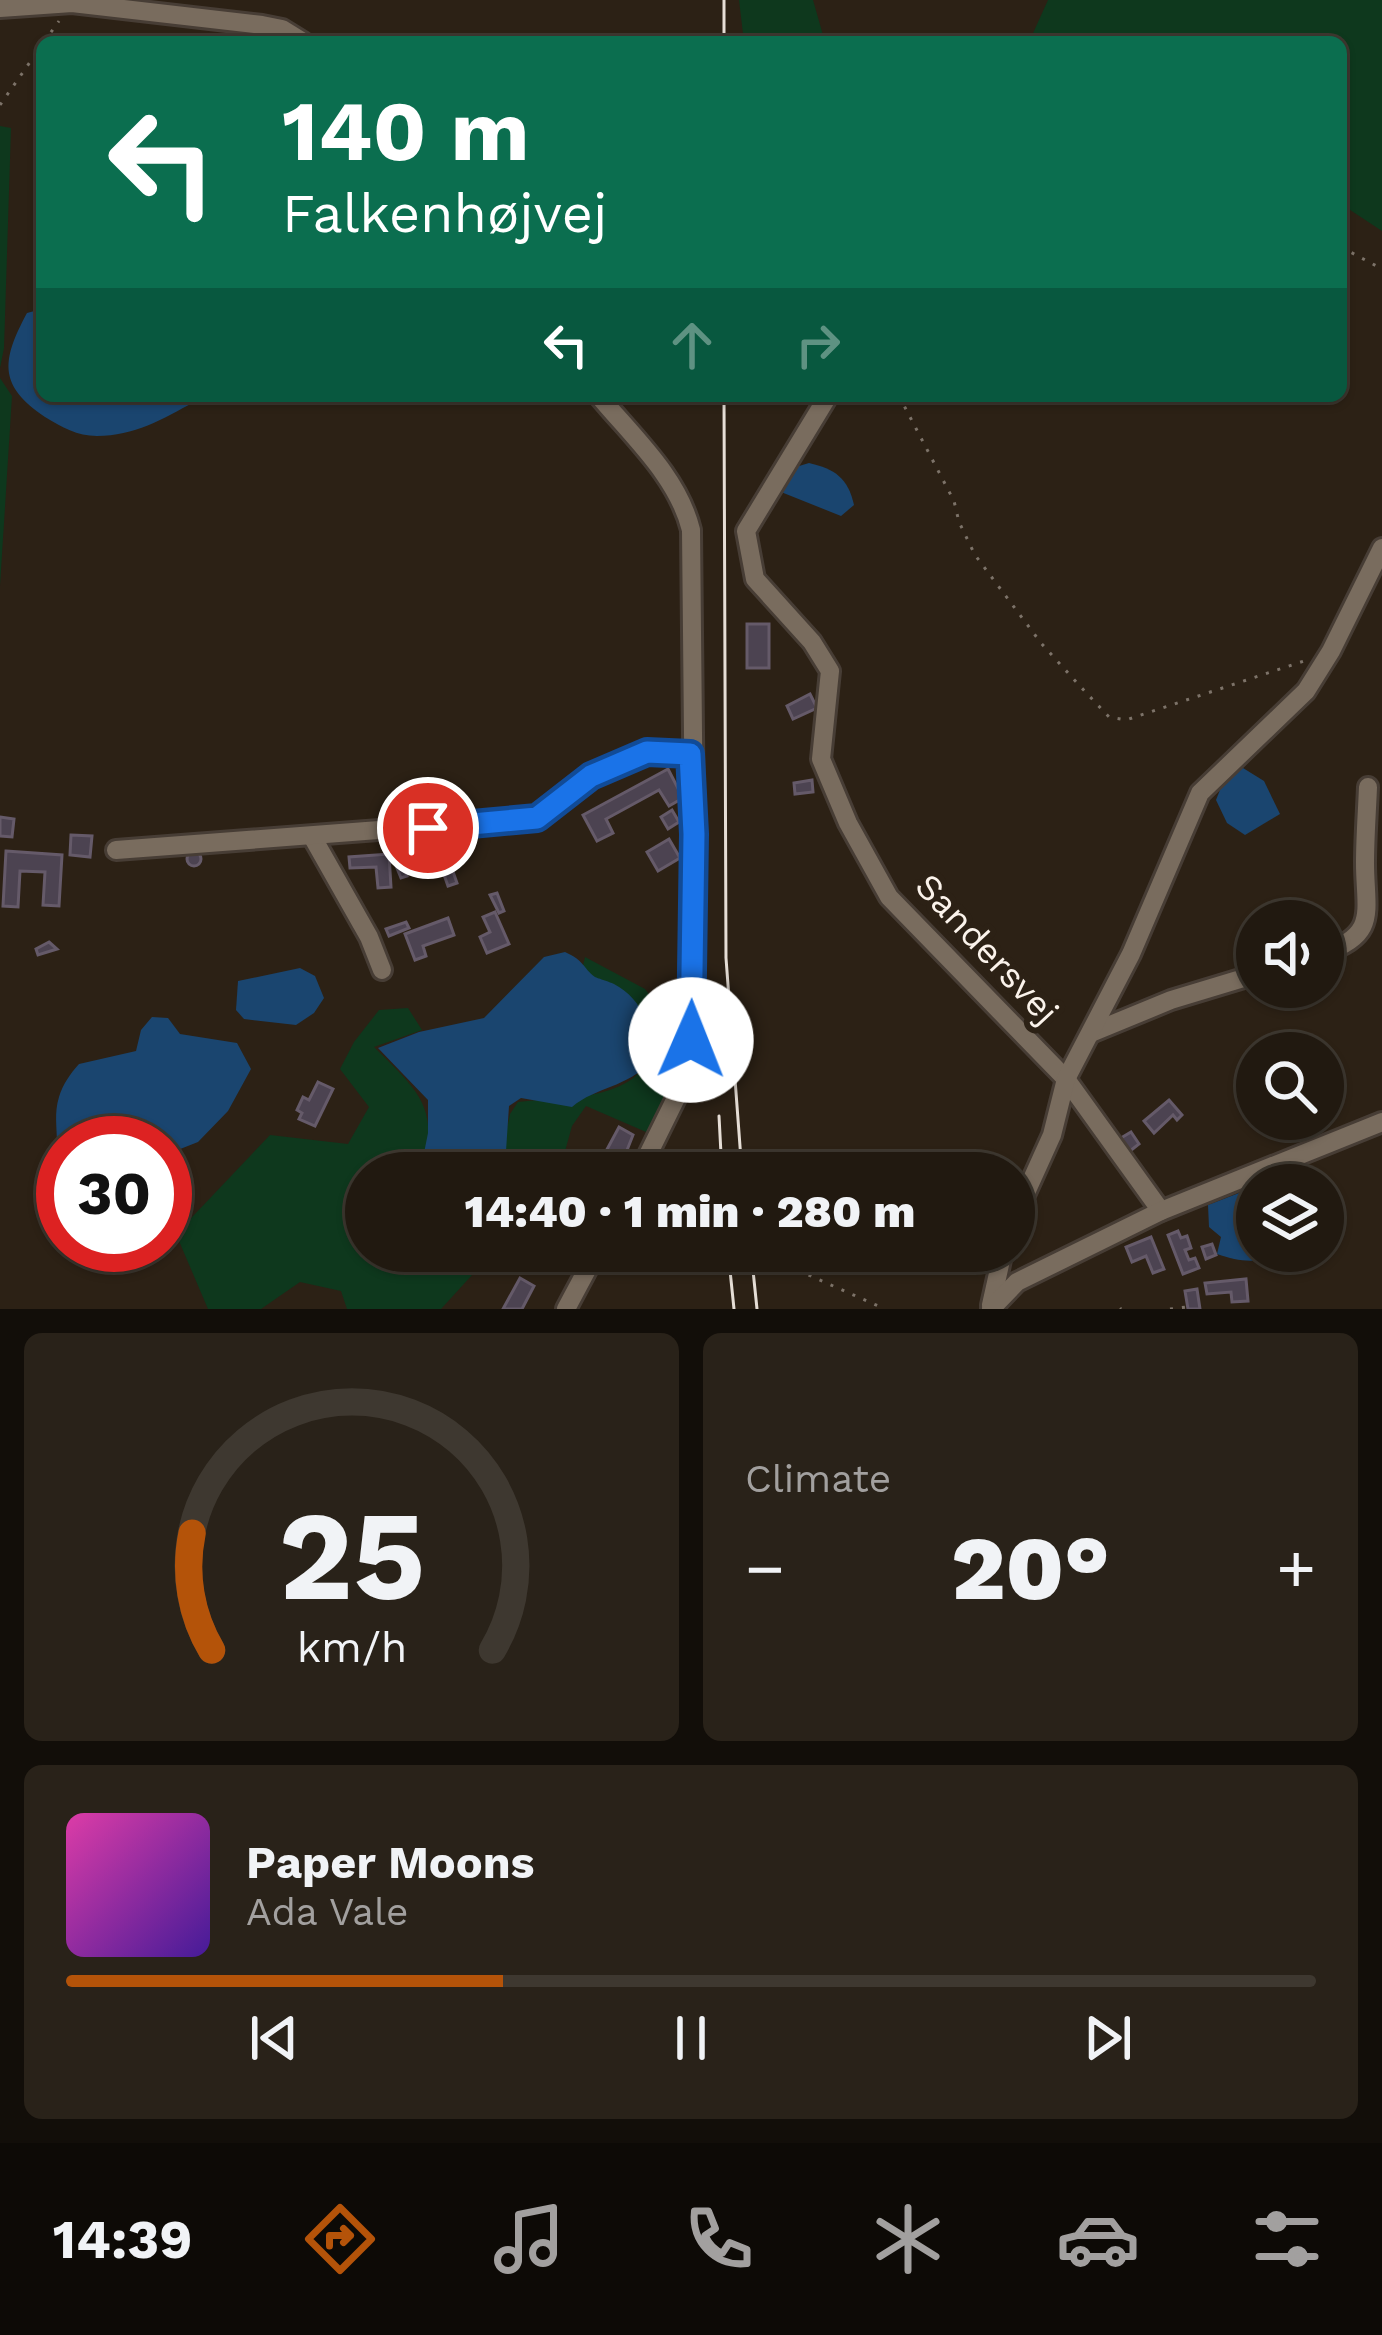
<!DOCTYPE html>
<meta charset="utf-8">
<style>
:root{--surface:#211910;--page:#292219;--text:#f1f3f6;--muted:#a2a09f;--line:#3e3830;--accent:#b45309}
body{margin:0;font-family:"Work Sans",sans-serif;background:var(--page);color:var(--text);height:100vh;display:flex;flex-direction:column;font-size:45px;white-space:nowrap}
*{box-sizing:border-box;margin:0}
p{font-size:39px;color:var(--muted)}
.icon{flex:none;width:66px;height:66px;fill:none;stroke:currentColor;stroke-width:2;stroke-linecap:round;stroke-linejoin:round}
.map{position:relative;height:1309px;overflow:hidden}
.side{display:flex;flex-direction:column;gap:24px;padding:24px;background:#120e09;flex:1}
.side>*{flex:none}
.hud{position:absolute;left:36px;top:36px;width:1311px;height:366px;border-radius:18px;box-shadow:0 3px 9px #0004,0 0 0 3px var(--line);background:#0b6e4f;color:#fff;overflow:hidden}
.tools{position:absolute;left:1236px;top:900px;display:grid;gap:24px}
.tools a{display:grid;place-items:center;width:108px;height:108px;border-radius:50%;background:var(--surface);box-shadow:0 3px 9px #0004,0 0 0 3px var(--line);font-size:60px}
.speed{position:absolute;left:36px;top:1116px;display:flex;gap:24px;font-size:60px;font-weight:700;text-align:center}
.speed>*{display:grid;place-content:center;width:156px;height:156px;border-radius:50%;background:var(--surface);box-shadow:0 3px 9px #0004,0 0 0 3px var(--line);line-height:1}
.speed .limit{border:18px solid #d22;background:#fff;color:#111}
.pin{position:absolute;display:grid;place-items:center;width:102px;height:102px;color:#fff;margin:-51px;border:6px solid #fff;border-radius:50%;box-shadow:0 3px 12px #0007}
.me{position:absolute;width:132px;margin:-66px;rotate:1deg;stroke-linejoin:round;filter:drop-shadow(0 0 9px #0008)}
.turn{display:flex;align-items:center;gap:42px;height:252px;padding:0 48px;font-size:54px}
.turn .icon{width:156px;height:156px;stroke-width:2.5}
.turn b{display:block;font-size:84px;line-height:102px}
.lanes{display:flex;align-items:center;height:114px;padding:0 48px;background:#0003;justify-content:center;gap:60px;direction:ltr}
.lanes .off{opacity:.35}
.big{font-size:90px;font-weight:800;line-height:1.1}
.side .tile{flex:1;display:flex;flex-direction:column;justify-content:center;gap:18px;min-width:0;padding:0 42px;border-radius:18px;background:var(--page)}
.side .dial{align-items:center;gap:0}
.dial svg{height:312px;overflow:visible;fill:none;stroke:var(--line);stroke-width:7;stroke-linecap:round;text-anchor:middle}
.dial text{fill:var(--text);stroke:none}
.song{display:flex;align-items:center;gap:36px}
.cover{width:144px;height:144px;border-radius:18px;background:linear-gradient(135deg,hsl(320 70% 55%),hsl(260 70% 35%))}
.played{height:12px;border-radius:6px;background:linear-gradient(90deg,var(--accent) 35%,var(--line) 35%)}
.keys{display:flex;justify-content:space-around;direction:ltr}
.heat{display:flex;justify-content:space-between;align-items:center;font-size:66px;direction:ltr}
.side .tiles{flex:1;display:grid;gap:24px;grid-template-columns:1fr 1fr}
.tile:last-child{grid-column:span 2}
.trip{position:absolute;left:345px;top:1152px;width:690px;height:120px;border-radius:60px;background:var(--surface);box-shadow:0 3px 9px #0004,0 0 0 3px var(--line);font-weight:800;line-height:120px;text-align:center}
.tab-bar{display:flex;height:192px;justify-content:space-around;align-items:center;background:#0d0a06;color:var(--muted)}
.tab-bar .icon{width:84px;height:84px}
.tab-bar .selected{color:var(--accent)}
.tab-bar b{font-size:54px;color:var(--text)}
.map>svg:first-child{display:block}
.green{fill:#0e381d}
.water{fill:#1a456f}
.building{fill:#4c4351;stroke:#655a69;stroke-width:3}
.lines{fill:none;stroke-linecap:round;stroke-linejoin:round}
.minor-casing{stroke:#473d35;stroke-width:24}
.path{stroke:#7d7369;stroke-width:3;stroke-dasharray:3 9;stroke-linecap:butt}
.minor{stroke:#796c5e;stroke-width:18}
.tram{stroke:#e6ded6;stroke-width:3}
.route-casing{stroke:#114b97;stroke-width:30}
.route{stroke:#1a73e8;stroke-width:21}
.labels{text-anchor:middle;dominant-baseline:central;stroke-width:12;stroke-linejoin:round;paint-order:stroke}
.street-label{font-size:36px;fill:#fbf3eb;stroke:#2c2115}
</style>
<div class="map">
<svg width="1382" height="1309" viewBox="0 0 1382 1309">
<rect width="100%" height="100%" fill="#2c2115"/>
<g class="green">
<polygon points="739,0 813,0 825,42 744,42"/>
<polygon points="1048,0 1382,0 1382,231 1341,204 1341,42 1029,42"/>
<polygon points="0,126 11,128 4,348 0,368"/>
<polygon points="0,378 12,396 0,586"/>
<path d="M 585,957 L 645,989 L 692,1049 L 653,1135 L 586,1106 L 572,1126 L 559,1173 L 498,1173 L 510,1114 L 518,1102 C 570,1096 641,1103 656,1042 L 615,987 L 581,974 Z"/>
<path d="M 408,1008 L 422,1030 L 374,1047 C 415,1088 445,1110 418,1173 L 366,1173 L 366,1251 L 494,1251 L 441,1309 L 347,1309 L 341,1291 L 300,1282 L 261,1309 L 208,1309 L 176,1234 L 270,1135 L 348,1144 L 369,1107 L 340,1069 L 354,1042 L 379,1010 Z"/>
</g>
<g class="water">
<path d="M 42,309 L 42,396 L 197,396 L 194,402 C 163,419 134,436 97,436 C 77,436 62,427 45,417 C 0,386 0,363 27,313 Z"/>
<path d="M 809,463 C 835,469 848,478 854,505 L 841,516 L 776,490 L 786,470 Z"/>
<polygon points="1243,768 1264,781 1280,814 1245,835 1227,823 1216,800 1225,777"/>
<path d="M 565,952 C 585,961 582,967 595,977 C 597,978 613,983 614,984 C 643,999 652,1029 653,1060 C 625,1089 597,1086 572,1107 L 521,1098 L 509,1106 L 506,1151 L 498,1173 L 420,1173 L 428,1133 L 428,1100 L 378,1048 L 419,1032 L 484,1018 L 544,957 Z"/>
<polygon points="300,968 315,976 324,998 314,1013 296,1025 244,1019 236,1010 238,981"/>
<path d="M 152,1017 L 168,1018 L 180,1034 L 237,1043 L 251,1069 L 228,1111 L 198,1142 L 165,1155 L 165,1143 L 63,1143 L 63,1228 C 44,1203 57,1173 57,1144 C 57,1127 54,1113 59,1097 C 63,1084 70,1074 79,1064 L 136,1051 L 141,1030 Z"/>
<path d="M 1257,1186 L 1257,1251 L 1281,1251 C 1260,1265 1241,1262 1217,1254 L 1221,1237 L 1209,1227 L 1208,1205 Z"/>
</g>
<g class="building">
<rect x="747" y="624" width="22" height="44"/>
<polygon points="810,694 817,708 793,719 787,706"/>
<polygon points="668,769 683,798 669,806 659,790 606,819 613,833 597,841 583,815"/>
<polygon points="812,780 813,792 795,794 794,783"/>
<polygon points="672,810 679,822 668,829 661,817"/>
<polygon points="0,817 14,819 12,837 0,836"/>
<polygon points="71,835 92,836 90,857 70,855"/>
<polygon points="669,839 680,858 658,871 647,852"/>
<polygon points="396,849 407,876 401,878 390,851"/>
<polygon points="6,851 62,855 59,906 43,905 45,872 20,871 18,907 3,906"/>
<polygon points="437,851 443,866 426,872 421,857"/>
<circle cx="194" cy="859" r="7"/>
<polygon points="389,854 391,887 378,888 376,867 350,868 349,857"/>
<polygon points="451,866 457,883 448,886 442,869"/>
<polygon points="497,893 504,911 499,913 490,895"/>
<polygon points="495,912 509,944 487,953 480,937 490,932 483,917"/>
<polygon points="448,918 454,935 423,946 426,956 415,960 405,934"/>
<polygon points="406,922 409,928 389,936 386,929"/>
<polygon points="49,942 57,949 38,955 36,949"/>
<polygon points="1335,1061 1342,1078 1323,1085 1323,1065"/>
<polygon points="318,1082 333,1089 315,1126 299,1119 302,1113 297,1110 303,1097 309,1100"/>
<polygon points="1169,1100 1182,1115 1177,1120 1173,1115 1154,1133 1144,1121"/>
<polygon points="619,1127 633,1135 618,1173 605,1173 601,1171 609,1157 604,1155"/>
<polygon points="1131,1132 1139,1144 1130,1151 1121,1138"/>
<polygon points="1178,1231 1181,1238 1187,1236 1191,1248 1185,1250 1189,1260 1195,1258 1199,1268 1183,1274 1168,1235"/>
<polygon points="1151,1237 1164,1269 1153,1273 1146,1256 1132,1262 1126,1247"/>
<polygon points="1212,1244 1216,1255 1206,1259 1202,1247"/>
<polygon points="520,1278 534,1286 522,1309 503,1309"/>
<polygon points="1246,1279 1248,1301 1232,1302 1231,1292 1207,1294 1205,1283"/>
<polygon points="1197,1289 1200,1309 1188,1309 1185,1291"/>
</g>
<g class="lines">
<g class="minor-casing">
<g id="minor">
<polyline points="0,8 72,3 262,25 282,29 303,42"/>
<path d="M 599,396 C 633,437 678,477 691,530 L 694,834 L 691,1040 L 678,1094 L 639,1173"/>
<polyline points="828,396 746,531 755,579 812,642 830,671 821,759 848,823 889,897 1066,1079 1161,1211"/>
<polyline points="313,838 369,937 382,970"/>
<polyline points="116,850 537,818 591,776 647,752 690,754"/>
<path d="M 1323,953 C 1379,935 1365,911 1365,863 C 1365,838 1367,812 1368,787"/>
<polyline points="1091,1033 1171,1000 1257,974"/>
<polyline points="1014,1219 1052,1135 1066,1079 1131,954 1200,793 1306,691 1331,651 1382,548"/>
<polyline points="991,1305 1003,1251"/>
<polyline points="566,1309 597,1251"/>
<polyline points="991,1309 1017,1282 1161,1211 1382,1122"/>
</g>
</g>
<g class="path">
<polyline points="44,42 59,21"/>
<polyline points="0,105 42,45"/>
<polyline points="1341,247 1382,269"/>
<polyline points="899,396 954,501 959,522 975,555 1041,643 1078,684 1109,717 1126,720 1307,660"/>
<polyline points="761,1273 804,1273 885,1309"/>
<polyline points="1120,1308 1121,1309"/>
<polyline points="1170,1309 1187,1307"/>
</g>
<use href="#minor" class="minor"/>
<g class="tram">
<polyline points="724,0 724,42"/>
<polyline points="724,396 726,958 742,1173"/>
<polyline points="719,1116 722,1173"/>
<polyline points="728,1251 734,1309"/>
<polyline points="751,1251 757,1309"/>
</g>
</g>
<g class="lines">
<g class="route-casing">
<polyline id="route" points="428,828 537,818 591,776 647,752 690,754 694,834 691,1040"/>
</g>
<use href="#route" class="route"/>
</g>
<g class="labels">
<g class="street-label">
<text transform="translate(987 949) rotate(47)">Sandersvej</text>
</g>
</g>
</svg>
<div class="tools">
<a><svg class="icon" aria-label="sound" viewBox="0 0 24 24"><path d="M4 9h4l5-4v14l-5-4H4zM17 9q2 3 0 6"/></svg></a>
<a><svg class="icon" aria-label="search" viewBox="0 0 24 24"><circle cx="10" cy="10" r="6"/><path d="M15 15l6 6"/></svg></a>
<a><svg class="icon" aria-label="layers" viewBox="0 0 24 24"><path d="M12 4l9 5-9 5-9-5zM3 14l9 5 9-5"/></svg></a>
</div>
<div class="speed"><div class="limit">30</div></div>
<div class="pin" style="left:428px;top:828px;background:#d93025"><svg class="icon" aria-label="arrive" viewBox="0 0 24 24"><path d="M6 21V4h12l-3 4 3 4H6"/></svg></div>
<svg class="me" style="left:691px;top:1040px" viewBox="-20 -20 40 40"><circle r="19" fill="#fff"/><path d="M0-13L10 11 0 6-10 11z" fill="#1a73e8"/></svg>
<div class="trip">14:40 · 1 min · 280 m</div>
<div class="hud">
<div class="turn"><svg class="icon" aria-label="left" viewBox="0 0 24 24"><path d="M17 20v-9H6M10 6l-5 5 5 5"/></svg><div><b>140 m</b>Falkenhøjvej</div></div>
<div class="lanes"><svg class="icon" aria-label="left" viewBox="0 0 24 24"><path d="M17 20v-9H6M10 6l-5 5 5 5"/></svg><svg class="icon off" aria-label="ahead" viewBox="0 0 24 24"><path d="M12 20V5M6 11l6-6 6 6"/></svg><svg class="icon off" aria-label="right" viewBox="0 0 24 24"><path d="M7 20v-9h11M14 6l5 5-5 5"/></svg></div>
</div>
</div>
<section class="side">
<div class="tiles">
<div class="tile dial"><svg viewBox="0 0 100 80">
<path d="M14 69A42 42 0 1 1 86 69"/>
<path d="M14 69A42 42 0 0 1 9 39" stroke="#b45309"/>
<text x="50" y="56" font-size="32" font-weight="700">25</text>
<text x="50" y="72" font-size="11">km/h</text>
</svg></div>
<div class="tile"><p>Climate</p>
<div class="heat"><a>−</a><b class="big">20°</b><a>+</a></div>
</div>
<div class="tile">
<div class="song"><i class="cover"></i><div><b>Paper Moons</b><p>Ada Vale</p></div></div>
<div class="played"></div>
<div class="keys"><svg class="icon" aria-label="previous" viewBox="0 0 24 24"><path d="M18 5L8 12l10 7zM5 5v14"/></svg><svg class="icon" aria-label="pause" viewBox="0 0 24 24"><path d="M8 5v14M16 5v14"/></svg><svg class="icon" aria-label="next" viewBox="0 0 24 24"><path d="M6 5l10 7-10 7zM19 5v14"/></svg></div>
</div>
</div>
</section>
<nav class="tab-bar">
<b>14:39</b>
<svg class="icon selected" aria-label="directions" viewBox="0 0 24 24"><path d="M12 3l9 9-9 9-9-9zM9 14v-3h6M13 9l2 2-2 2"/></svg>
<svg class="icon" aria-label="music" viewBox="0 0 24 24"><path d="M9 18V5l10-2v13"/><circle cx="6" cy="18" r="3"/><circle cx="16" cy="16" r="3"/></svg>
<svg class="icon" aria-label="phone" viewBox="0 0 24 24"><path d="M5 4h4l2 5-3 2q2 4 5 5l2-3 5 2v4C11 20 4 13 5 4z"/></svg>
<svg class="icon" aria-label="climate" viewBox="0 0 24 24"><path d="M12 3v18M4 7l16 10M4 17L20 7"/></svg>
<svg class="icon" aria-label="car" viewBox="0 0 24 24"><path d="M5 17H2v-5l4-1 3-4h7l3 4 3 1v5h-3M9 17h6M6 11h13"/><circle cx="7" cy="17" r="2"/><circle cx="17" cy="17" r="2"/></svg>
<svg class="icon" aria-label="filters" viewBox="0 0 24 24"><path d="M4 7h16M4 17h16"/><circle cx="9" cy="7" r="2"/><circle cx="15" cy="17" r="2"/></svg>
</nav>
